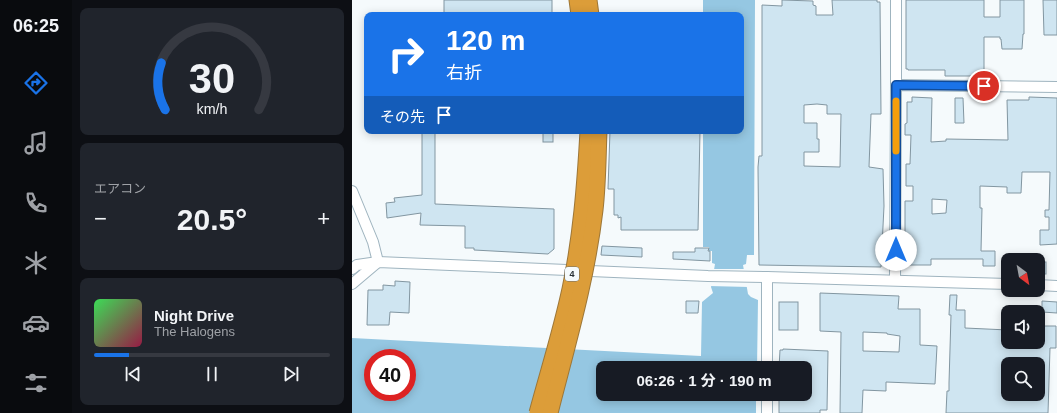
<!DOCTYPE html>
<html lang="ja">
<meta charset="utf-8">
<style>
:root{--surface:#171b24;--page:#20242c;--text:#f1f3f6;--muted:#9ea1a6;--line:#363941;--accent:#1a73e8}
body{margin:0;font-family:Helvetica,"Noto Sans JP",sans-serif;background:var(--page);color:var(--text);height:100vh;display:flex;flex-direction:column;font-size:15px;white-space:nowrap}
*{box-sizing:border-box;margin:0}
p{font-size:13px;color:var(--muted)}
.icon{flex:none;width:22px;height:22px;fill:none;stroke:currentColor;stroke-width:2;stroke-linecap:round;stroke-linejoin:round}
.map{position:relative;flex:1;overflow:hidden}
.drawer{display:flex;flex-direction:column;gap:8px;padding:8px;background:#0d0f14;width:280px}
.drawer>*{flex:none}
.hud{position:absolute;left:12px;top:12px;width:380px;height:122px;border-radius:8px;box-shadow:0 2px 10px #0003;background:#1a73e8;color:#fff;overflow:hidden}
.needle{width:26px;rotate:148deg}
.tools{position:absolute;left:649px;top:253px;display:grid;gap:8px}
.tools a{display:grid;place-items:center;width:44px;height:44px;border-radius:8px;background:var(--surface);box-shadow:0 2px 10px #0003;font-size:20px}
.speed{position:absolute;left:12px;top:349px;display:flex;gap:8px;font-size:20px;font-weight:700;text-align:center}
.speed>*{display:grid;place-content:center;width:52px;height:52px;border-radius:50%;background:var(--surface);box-shadow:0 2px 10px #0003;line-height:1}
.speed .limit{border:6px solid #d22;background:#fff;color:#111}
.pin{position:absolute;display:grid;place-items:center;width:34px;height:34px;color:#fff;margin:-17px;border:2px solid #fff;border-radius:50%;box-shadow:0 1px 4px #0007}
.me{position:absolute;width:44px;margin:-22px;rotate:0deg;stroke-linejoin:round;filter:drop-shadow(0 0 3px #0008)}
.turn{display:flex;align-items:center;gap:14px;height:84px;padding:0 16px;font-size:18px}
.turn .icon{width:52px;height:52px;stroke-width:2.5}
.turn b{display:block;font-size:28px;line-height:34px}
.then{display:flex;align-items:center;height:38px;padding:0 16px;background:#0003;gap:8px;font-size:15px}
.big{font-size:30px;font-weight:700;line-height:1.1}
.drawer .card{flex:1;display:flex;flex-direction:column;justify-content:center;gap:6px;min-width:0;padding:0 14px;border-radius:8px;background:var(--page)}
.drawer .dial{align-items:center;gap:0}
.dial svg{height:104px;overflow:visible;fill:none;stroke:var(--line);stroke-width:7;stroke-linecap:round;text-anchor:middle}
.dial text{fill:var(--text);stroke:none}
.song{display:flex;align-items:center;gap:12px}
.cover{width:48px;height:48px;border-radius:6px;background:linear-gradient(135deg,hsl(130 70% 55%),hsl(340 70% 35%))}
.played{height:4px;border-radius:2px;background:linear-gradient(90deg,var(--accent) 15%,var(--line) 15%)}
.keys{display:flex;justify-content:space-around;direction:ltr}
.heat{display:flex;justify-content:space-between;align-items:center;font-size:22px;direction:ltr}
.trip{position:absolute;left:244px;top:361px;width:216px;height:40px;border-radius:8px;background:var(--surface);box-shadow:0 2px 10px #0003;font-weight:700;line-height:40px;text-align:center}
main{display:flex;flex:1;min-height:0}
.tabs{display:flex;flex-direction:column;width:72px;justify-content:space-around;align-items:center;background:#090b0e;color:var(--muted)}
.tabs .icon{width:28px;height:28px}
.tabs .current{color:var(--accent)}
.tabs b{font-size:18px;color:var(--text)}
.map>svg:first-child{display:block}
.water{fill:#95c7e2;fill-rule:evenodd}
.pier{fill:#f5fafc}
.building{fill:#cfe5f1;stroke:#8296a1;fill-rule:evenodd}
.lines{fill:none;stroke-linecap:round;stroke-linejoin:round}
.minor-casing{stroke:#9fb4bf;stroke-width:12}
.highway-casing{stroke:#9d7738;stroke-width:17}
.minor{stroke:#fff;stroke-width:10}
.highway{stroke:#dc9d39;stroke-width:15}
.highway-bridge-casing{stroke:#9d7738;stroke-width:17;stroke-linecap:butt}
.highway-bridge{stroke:#dc9d39;stroke-width:15}
.route-casing{stroke:#114b97;stroke-width:10}
.route{stroke:#1a73e8;stroke-width:7}
.slow{stroke:#f59e0b;stroke-width:7}
.labels{text-anchor:middle;dominant-baseline:central;stroke-width:3.5;stroke-linejoin:round;paint-order:stroke}
.shield{fill:#f5fafc;stroke:#666d71;stroke-width:1}
.shield-label{font-size:9px;font-weight:bold;fill:#283035}
</style>
<main>
<nav class="tabs">
<b>06:25</b>
<svg class="icon current" aria-label="directions" viewBox="0 0 24 24"><path d="M12 3l9 9-9 9-9-9zM9 14v-3h6M13 9l2 2-2 2"/></svg>
<svg class="icon" aria-label="music" viewBox="0 0 24 24"><path d="M9 18V5l10-2v13"/><circle cx="6" cy="18" r="3"/><circle cx="16" cy="16" r="3"/></svg>
<svg class="icon" aria-label="phone" viewBox="0 0 24 24"><path d="M5 4h4l2 5-3 2q2 4 5 5l2-3 5 2v4C11 20 4 13 5 4z"/></svg>
<svg class="icon" aria-label="climate" viewBox="0 0 24 24"><path d="M12 3v18M4 7l16 10M4 17L20 7"/></svg>
<svg class="icon" aria-label="car" viewBox="0 0 24 24"><path d="M5 17H2v-5l4-1 3-4h7l3 4 3 1v5h-3M9 17h6M6 11h13"/><circle cx="7" cy="17" r="2"/><circle cx="17" cy="17" r="2"/></svg>
<svg class="icon" aria-label="filters" viewBox="0 0 24 24"><path d="M4 7h16M4 17h16"/><circle cx="9" cy="7" r="2"/><circle cx="15" cy="17" r="2"/></svg>
</nav>
<section class="drawer">
<div class="card dial"><svg viewBox="0 0 100 80">
<path d="M14 69A42 42 0 1 1 86 69"/>
<path d="M14 69A42 42 0 0 1 11 33" stroke="#1a73e8"/>
<text x="50" y="56" font-size="32" font-weight="700">30</text>
<text x="50" y="72" font-size="11">km/h</text>
</svg></div>
<div class="card"><p>エアコン</p>
<div class="heat"><a>−</a><b class="big">20.5°</b><a>+</a></div>
</div>
<div class="card">
<div class="song"><i class="cover"></i><div><b>Night Drive</b><p>The Halogens</p></div></div>
<div class="played"></div>
<div class="keys"><svg class="icon" aria-label="previous" viewBox="0 0 24 24"><path d="M18 5L8 12l10 7zM5 5v14"/></svg><svg class="icon" aria-label="pause" viewBox="0 0 24 24"><path d="M8 5v14M16 5v14"/></svg><svg class="icon" aria-label="next" viewBox="0 0 24 24"><path d="M6 5l10 7-10 7zM19 5v14"/></svg></div>
</div>
</section>
<div class="map">
<svg width="705" height="413" viewBox="0 0 705 413">
<rect width="100%" height="100%" fill="#f5fafc"/>
<path class="water" d="M 351,0 L 403,0 L 402,255 L 395,255 L 394,264 L 391,265 L 396,294 L 399,297 L 406,300 L 405,368 L 251,368 L 251,394 L 404,394 L 404,413 L 0,413 L 0,338 L 349,356 L 350,302 L 361,293 L 359,287 L 363,264 L 360,263 L 360,251 L 357,251 L 357,247 L 351,247 L 351,131 L 389,131 L 389,15 L 351,15 ZM 21,358 L 55,358 L 55,392 L 21,392 Z"/>
<polygon class="pier" points="360,269 394,269 397,287 357,286"/>
<g class="building">
<rect x="92" y="0" width="108" height="15"/>
<path d="M 430,0 L 461,1 L 461,5 L 464,6 L 464,15 L 481,15 L 480,0 L 525,0 L 525,2 L 528,2 L 529,114 L 519,114 L 517,167 L 531,169 L 532,206 L 529,267 L 407,265 L 406,167 L 407,156 L 410,156 L 410,5 L 430,6 ZM 465,104 L 475,105 L 475,114 L 489,114 L 488,167 L 452,166 L 452,152 L 467,152 L 467,139 L 465,139 L 465,123 L 452,123 L 452,105 Z"/>
<polygon points="554,0 632,0 632,17 648,17 648,0 672,0 672,34 671,34 670,49 650,49 649,39 648,39 648,37 632,37 632,76 593,76 593,70 556,70 556,69 554,69"/>
<polygon points="691,0 705,0 705,35 692,35"/>
<path d="M 560,97 L 580,98 L 579,142 L 594,141 L 594,139 L 656,140 L 655,100 L 677,100 L 677,97 L 705,98 L 705,244 L 688,245 L 688,230 L 697,230 L 697,217 L 693,217 L 693,210 L 697,210 L 698,172 L 670,172 L 669,193 L 655,193 L 655,187 L 628,186 L 628,208 L 630,208 L 629,251 L 643,251 L 643,266 L 631,266 L 631,259 L 579,259 L 579,265 L 553,265 L 553,201 L 561,201 L 561,186 L 554,186 L 554,164 L 558,164 L 559,135 L 553,135 L 553,124 L 555,123 L 555,102 L 560,102 ZM 580,199 L 595,200 L 594,213 L 580,214 Z"/>
<polygon points="603,98 611,98 612,123 603,123"/>
<polygon points="70,131 83,131 83,204 202,209 202,249 196,254 122,250 122,248 113,248 113,226 68,225 69,213 35,218 34,203 43,202 42,198 70,195"/>
<rect x="191" y="131" width="10" height="11"/>
<polygon points="258,131 348,131 346,230 269,230 269,217 266,218 266,215 262,215 262,189 256,189"/>
<polygon points="250,246 290,248 290,257 249,255"/>
<polygon points="343,248 357,248 356,251 358,251 358,261 321,259 321,252 343,252"/>
<rect x="686" y="262" width="8" height="12"/>
<polygon points="43,281 58,282 57,313 38,312 37,325 15,325 16,290 31,290 31,285 43,286"/>
<path d="M 468,293 L 547,296 L 546,309 L 568,309 L 568,345 L 585,346 L 583,384 L 534,382 L 534,391 L 511,390 L 510,413 L 488,413 L 489,332 L 468,331 ZM 511,332 L 535,333 L 535,334 L 548,336 L 547,352 L 511,351 Z"/>
<path d="M 598,295 L 605,295 L 604,310 L 613,310 L 613,328 L 656,330 L 656,342 L 686,342 L 686,326 L 704,326 L 704,348 L 698,348 L 696,413 L 594,413 L 595,391 L 597,391 L 597,383 L 599,315 L 597,315 ZM 656,364 L 686,364 L 686,394 L 656,394 Z"/>
<polygon points="334,301 347,301 346,313 334,313"/>
<polygon points="690,301 705,302 705,313 690,312"/>
<rect x="427" y="302" width="19" height="28"/>
<polygon points="431,349 476,351 475,410 468,410 468,413 427,413 427,394 453,394 453,368 427,368 428,350 431,350"/>
</g>
<g class="lines">
<g class="minor-casing">
<g id="minor">
<polyline points="544,85 544,0"/>
<polyline points="0,191 21,242 26,262"/>
<polyline points="0,269 5,265 26,262 356,276 415,277 656,284"/>
<polyline points="543,280 544,85 705,87"/>
<polyline points="0,284 26,262"/>
<polyline points="686,285 705,286"/>
<polyline points="415,368 415,277"/>
<polyline points="415,413 415,394"/>
</g>
</g>
<g class="highway-casing">
<g id="highway">
<polyline points="225,0 227,15"/>
<polyline points="237,0 239,15"/>
</g>
</g>
<use href="#minor" class="minor"/>
<use href="#highway" class="highway"/>
<g class="highway-bridge-casing">
<g id="highway-bridge">
<path d="M 185,413 C 196,372 209,331 218,289 C 229,237 233,184 236,131"/>
<path d="M 198,413 C 215,346 235,279 243,210 C 246,184 246,157 247,131"/>
</g>
</g>
<use href="#highway-bridge" class="highway-bridge"/>
</g>
<g class="lines">
<g class="route-casing">
<polyline id="route" points="544,250 544,85 632,86"/>
</g>
<use href="#route" class="route"/>
<polyline class="slow" points="544,151 544,101"/>
</g>
<g class="labels">
<rect class="shield" x="213" y="267" width="14" height="14" rx="3"/>
<g class="shield-label">
<text x="220" y="274">4</text>
</g>
</g>
</svg>
<div class="tools">
<a><svg class="needle" viewBox="-14 -14 28 28"><path d="M0-13l5 13h-10z" fill="#e53935"/><path d="M0 13l5-13h-10z" fill="#9ea1a6"/></svg></a>
<a><svg class="icon" aria-label="sound" viewBox="0 0 24 24"><path d="M4 9h4l5-4v14l-5-4H4zM17 9q2 3 0 6"/></svg></a>
<a><svg class="icon" aria-label="search" viewBox="0 0 24 24"><circle cx="10" cy="10" r="6"/><path d="M15 15l6 6"/></svg></a>
</div>
<div class="speed"><div class="limit">40</div></div>
<div class="pin" style="left:632px;top:86px;background:#d93025"><svg class="icon" aria-label="arrive" viewBox="0 0 24 24"><path d="M6 21V4h12l-3 4 3 4H6"/></svg></div>
<svg class="me" style="left:544px;top:250px" viewBox="-20 -20 40 40"><circle r="19" fill="#fff"/><path d="M0-13L10 11 0 6-10 11z" fill="#1a73e8"/></svg>
<div class="trip">06:26 · 1 分 · 190 m</div>
<div class="hud">
<div class="turn"><svg class="icon" aria-label="right" viewBox="0 0 24 24"><path d="M7 20v-9h11M14 6l5 5-5 5"/></svg><div><b>120 m</b>右折</div></div>
<div class="then">その先<svg class="icon" aria-label="arrive" viewBox="0 0 24 24"><path d="M6 21V4h12l-3 4 3 4H6"/></svg></div>
</div>
</div>
</main>
